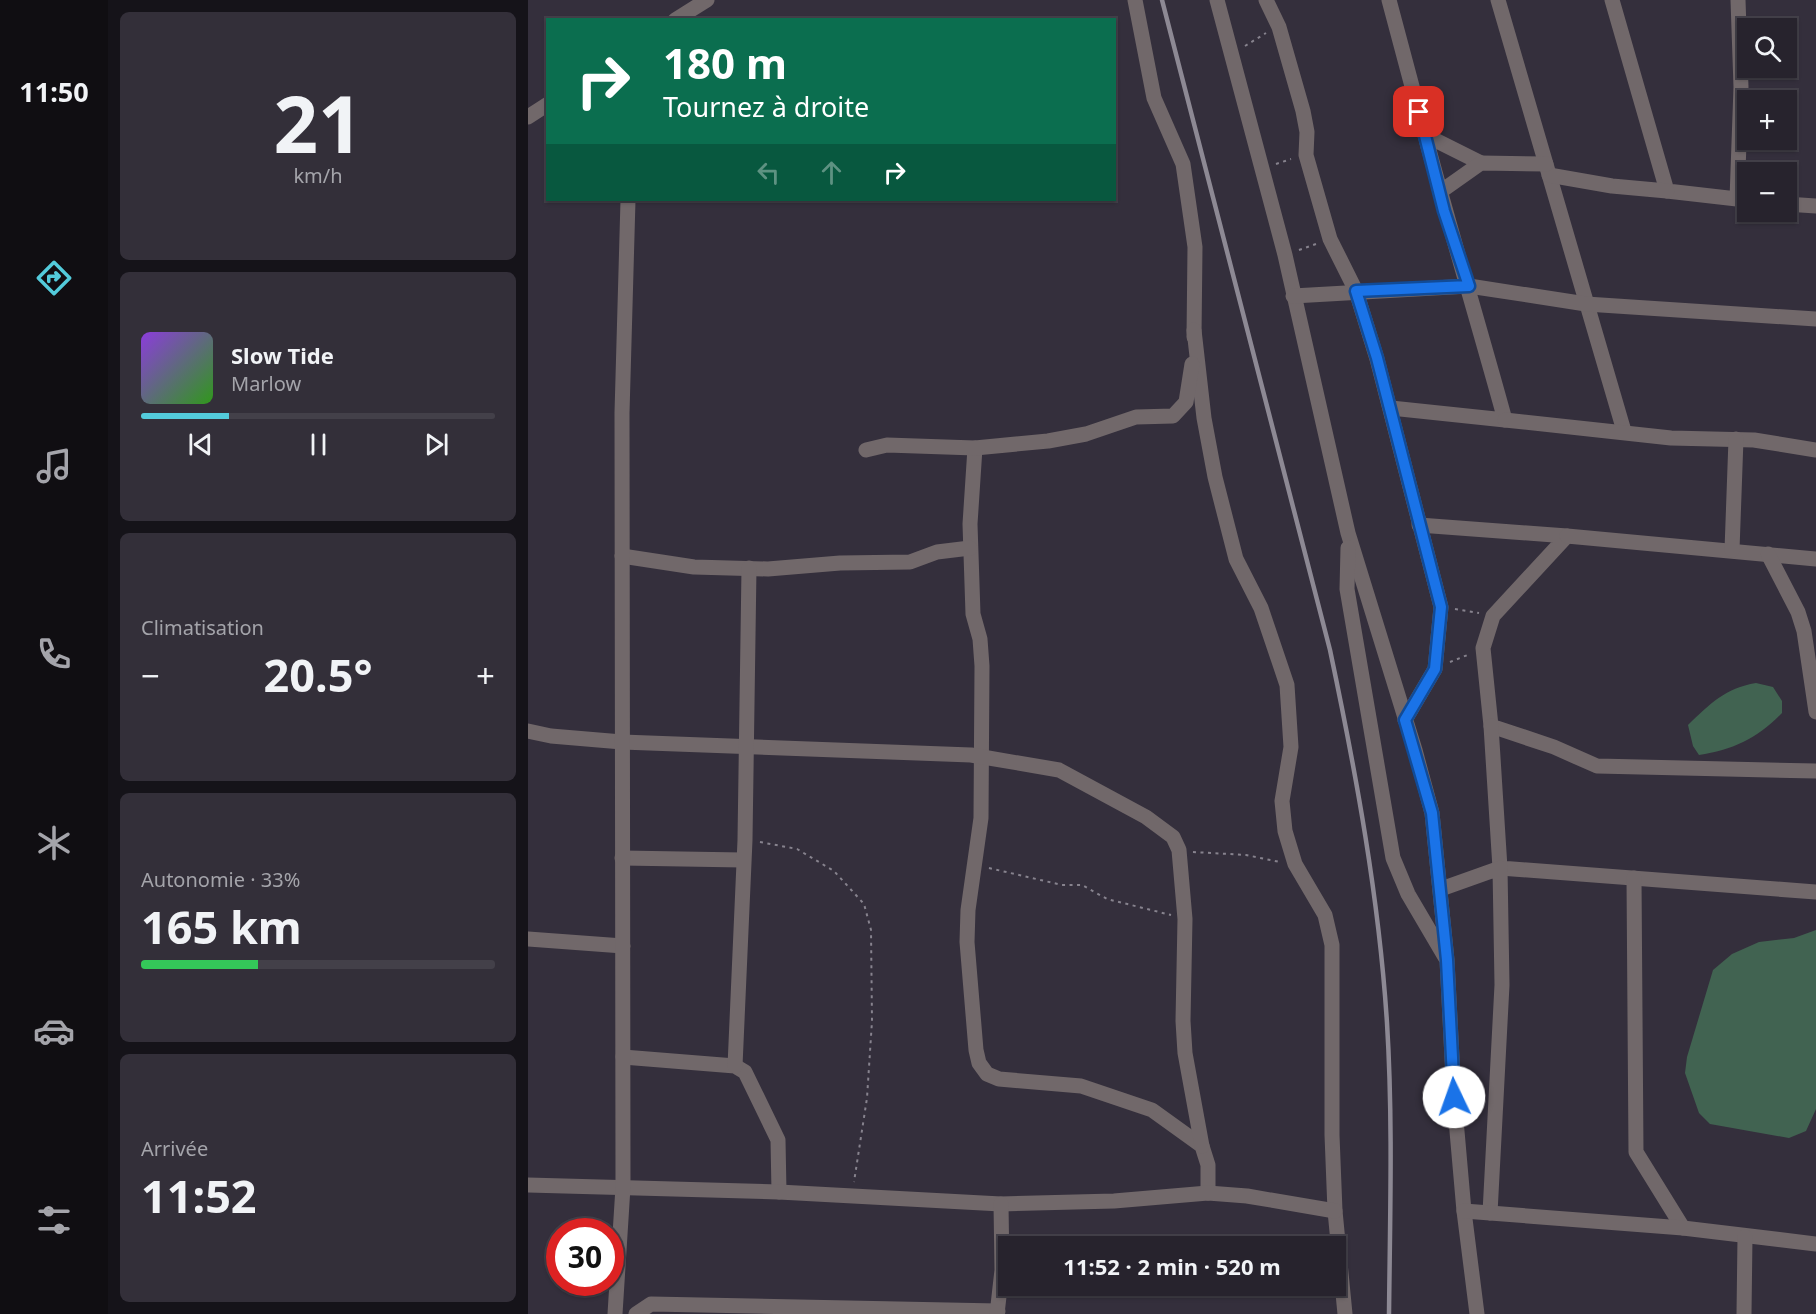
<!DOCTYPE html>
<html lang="fr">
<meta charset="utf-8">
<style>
:root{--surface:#27232d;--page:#332f39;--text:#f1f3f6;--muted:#a4a4aa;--line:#434049;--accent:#53cbdb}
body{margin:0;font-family:"Noto Sans",sans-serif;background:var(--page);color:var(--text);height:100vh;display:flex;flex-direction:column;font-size:22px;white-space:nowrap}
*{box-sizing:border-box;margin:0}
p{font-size:20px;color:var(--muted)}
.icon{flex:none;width:33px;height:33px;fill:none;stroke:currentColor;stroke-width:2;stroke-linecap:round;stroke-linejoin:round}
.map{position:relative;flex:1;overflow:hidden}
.side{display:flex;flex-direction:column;gap:12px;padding:12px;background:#151319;width:420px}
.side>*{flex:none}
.banner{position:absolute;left:18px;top:18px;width:570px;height:183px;border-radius:0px;box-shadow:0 2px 4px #0004,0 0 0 2px var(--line);background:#0b6e4f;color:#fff;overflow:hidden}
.buttons{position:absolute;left:1209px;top:18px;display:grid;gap:12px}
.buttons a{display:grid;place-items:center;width:60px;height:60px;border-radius:0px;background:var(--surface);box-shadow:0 2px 4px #0004,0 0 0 2px var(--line);font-size:30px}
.speed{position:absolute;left:18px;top:1218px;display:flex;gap:12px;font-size:30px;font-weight:700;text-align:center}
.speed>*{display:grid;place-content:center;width:78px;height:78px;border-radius:50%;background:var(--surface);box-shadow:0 2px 4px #0004,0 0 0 2px var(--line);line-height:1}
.speed .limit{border:9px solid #d22;background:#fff;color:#111}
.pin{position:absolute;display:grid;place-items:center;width:51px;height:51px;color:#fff;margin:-26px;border-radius:12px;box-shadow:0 3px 9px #0006}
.me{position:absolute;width:66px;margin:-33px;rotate:357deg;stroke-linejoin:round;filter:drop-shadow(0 0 4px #0008)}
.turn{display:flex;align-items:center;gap:21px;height:126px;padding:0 18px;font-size:27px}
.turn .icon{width:78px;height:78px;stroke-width:2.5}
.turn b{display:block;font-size:42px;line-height:51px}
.lanes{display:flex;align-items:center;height:57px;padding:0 18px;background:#0003;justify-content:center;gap:30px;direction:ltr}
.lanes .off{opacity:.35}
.big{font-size:45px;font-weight:700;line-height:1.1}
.side .card{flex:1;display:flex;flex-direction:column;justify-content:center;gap:9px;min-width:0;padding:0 21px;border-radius:9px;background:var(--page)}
.side .dial{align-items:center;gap:0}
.dial b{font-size:78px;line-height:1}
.song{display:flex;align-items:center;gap:18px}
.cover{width:72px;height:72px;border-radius:9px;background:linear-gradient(135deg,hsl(270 70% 55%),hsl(110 70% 35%))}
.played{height:6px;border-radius:3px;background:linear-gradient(90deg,var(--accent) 25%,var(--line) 25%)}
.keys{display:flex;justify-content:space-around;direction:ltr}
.heat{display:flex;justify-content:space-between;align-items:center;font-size:33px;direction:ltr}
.charge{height:9px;border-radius:4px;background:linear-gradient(90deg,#34c759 33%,var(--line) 0)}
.trip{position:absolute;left:470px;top:1236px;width:348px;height:60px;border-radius:0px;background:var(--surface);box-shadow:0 2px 4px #0004,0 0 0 2px var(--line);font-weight:700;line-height:60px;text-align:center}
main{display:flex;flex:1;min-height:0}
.dock{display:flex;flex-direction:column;width:108px;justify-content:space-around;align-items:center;background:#100e12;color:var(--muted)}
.dock .icon{width:42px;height:42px}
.dock .selected{color:var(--accent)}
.dock b{font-size:27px;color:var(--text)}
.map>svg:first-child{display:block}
.green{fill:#416351}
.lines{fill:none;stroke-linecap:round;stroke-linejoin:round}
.path{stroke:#87838e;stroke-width:2;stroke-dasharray:3 4.5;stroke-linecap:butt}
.minor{stroke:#71686a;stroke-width:15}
.rail{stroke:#8d8994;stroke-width:4.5}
.route-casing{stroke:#114b97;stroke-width:15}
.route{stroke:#1a73e8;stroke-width:10}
</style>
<main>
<nav class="dock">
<b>11:50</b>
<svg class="icon selected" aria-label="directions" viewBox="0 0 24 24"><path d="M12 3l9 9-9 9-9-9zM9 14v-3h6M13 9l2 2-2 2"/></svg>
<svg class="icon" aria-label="music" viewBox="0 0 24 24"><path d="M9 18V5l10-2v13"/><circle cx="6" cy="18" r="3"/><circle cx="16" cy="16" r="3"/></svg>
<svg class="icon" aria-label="phone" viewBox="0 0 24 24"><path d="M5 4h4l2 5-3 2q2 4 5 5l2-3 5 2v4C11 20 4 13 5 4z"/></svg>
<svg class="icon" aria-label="climate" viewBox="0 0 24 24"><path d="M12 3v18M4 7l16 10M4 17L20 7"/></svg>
<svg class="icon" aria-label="car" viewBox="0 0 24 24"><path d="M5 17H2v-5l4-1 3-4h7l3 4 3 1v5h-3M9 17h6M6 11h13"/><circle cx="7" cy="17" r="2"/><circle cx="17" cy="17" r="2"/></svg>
<svg class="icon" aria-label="filters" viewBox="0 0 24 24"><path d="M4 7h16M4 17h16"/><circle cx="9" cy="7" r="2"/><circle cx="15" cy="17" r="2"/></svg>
</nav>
<section class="side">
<div class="card dial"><b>21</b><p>km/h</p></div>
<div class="card">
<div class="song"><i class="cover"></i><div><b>Slow Tide</b><p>Marlow</p></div></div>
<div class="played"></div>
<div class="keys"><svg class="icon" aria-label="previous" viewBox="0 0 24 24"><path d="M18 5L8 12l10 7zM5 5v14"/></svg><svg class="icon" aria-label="pause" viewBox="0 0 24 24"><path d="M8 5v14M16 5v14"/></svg><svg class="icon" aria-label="next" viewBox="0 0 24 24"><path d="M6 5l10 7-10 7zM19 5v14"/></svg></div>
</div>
<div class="card"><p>Climatisation</p>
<div class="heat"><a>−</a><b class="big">20.5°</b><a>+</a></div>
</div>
<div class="card"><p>Autonomie · 33%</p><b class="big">165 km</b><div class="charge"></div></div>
<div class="card"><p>Arrivée</p><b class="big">11:52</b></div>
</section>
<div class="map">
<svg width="1288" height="1314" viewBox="0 0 1288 1314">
<rect width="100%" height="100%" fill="#342f3c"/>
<g class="green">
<path d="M 1228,683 L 1245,687 L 1254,701 L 1254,713 C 1230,738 1205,750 1171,755 L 1165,746 L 1160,725 C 1182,704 1197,688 1228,683 Z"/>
<polygon points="1288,930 1288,1109 1278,1131 1261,1138 1182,1124 1171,1113 1157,1073 1159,1057 1185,970 1204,954 1231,942 1266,938"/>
</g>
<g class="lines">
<g class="path">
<polyline points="717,46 738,33"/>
<polyline points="748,164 763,159"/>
<polyline points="771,250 788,244"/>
<polyline points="927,609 951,613"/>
<polyline points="922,662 942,654"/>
<polyline points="232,842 269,849 306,871 336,904 343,930 344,1021 339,1098 326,1182"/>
<polyline points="665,852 718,855 752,862"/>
<polyline points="461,868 534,885 554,885 579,899 643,915"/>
</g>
<g class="minor">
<polyline points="607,0 626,98 655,164 667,247 666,337"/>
<polyline points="689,0 757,255 820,533 887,750 904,813 919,960 926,1097 936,1211 949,1314"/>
<polyline points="738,0 751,27 775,111 779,132 778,155 802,239 828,291 849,359 913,607 907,669 877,720"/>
<polyline points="861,0 897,135 953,163"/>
<polyline points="970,0 1096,431"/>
<polyline points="1084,0 1139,191 1209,199 1213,87 1210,0"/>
<polyline points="147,20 179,0"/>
<polyline points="0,117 20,104"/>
<polyline points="1021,175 1084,186 1139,191"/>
<polyline points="912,192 953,163 1018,164"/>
<polyline points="1258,204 1288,206"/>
<polyline points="765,296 941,286 1058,304 1288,319"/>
<polyline points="666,330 676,418 687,477 708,559 733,608 759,685 763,747 754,801 757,831 767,864 797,915 804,945 804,1135 807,1211 817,1314"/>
<path d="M 863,408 L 977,420 C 951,325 922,230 897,135"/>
<polyline points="977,420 1143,438 1226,440 1288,450"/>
<polyline points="447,448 442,524 445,614 452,639 454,666 453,818 440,910 439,942 448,1050 451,1063 459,1074 471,1079 553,1086 624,1110 674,1146 680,1165 680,1193"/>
<polyline points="338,450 359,445 447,448 520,441 558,434 608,417 645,416 658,402 664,364"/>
<polyline points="891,525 1039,536 965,616 955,648 963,726 1026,747 1069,766 1288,771"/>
<polyline points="1039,536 1288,559"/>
<polyline points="820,548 819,589 865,858 880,894 917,957"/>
<polyline points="1204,550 1208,439"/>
<polyline points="1240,554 1270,612 1276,631 1288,712"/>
<polyline points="94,556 166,567 240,569 312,563 382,562 409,552 442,548"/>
<polyline points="963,726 972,868 1288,892"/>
<polyline points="0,731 23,736 94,742 443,755 531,770 618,817 645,837 651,850 657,919 655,1021 657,1053 674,1146"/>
<polyline points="94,858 215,860"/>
<polyline points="1106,878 1108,1152 1155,1228"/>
<polyline points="913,889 972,868 974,985 962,1213"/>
<polyline points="0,939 95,946"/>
<polyline points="95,1057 207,1066 217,1072 250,1140 251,1192"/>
<polyline points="207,1066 217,840 221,568"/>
<polyline points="0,1185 251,1192 473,1204 586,1201 680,1193 719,1196 807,1211"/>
<polyline points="936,1211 1155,1228 1288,1244"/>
<polyline points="87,1314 95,1187 94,413 100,200"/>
<polyline points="108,1314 123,1304 470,1311"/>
<polyline points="469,1314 474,1270 473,1204"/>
<polyline points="1216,1314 1217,1237"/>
</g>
<path class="rail" d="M 634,0 L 802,650 C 828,773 851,898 859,1023 C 865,1120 862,1217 861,1314"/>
</g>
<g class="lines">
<g class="route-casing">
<polyline id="route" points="891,112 916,211 941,286 828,291 849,358 913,607 907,669 877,720 904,813 919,960 926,1097"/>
</g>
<use href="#route" class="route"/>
</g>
</svg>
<div class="buttons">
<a><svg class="icon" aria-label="search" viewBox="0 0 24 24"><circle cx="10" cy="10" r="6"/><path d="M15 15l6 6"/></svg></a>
<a>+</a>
<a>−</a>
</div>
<div class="speed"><div class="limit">30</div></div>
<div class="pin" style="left:891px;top:112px;background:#d93025"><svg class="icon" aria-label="arrive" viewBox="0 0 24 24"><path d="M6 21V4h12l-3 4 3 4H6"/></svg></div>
<svg class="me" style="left:926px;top:1097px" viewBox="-20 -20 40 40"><circle r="19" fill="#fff"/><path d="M0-13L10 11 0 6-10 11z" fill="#1a73e8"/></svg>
<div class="trip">11:52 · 2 min · 520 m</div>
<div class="banner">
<div class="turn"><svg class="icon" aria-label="right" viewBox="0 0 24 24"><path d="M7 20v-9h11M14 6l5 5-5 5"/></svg><div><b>180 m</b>Tournez à droite</div></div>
<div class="lanes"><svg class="icon off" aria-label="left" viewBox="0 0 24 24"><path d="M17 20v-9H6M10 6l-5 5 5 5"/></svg><svg class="icon off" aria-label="ahead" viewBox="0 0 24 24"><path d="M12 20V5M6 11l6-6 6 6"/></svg><svg class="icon" aria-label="right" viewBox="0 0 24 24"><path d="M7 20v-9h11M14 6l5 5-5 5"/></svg></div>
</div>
</div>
</main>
